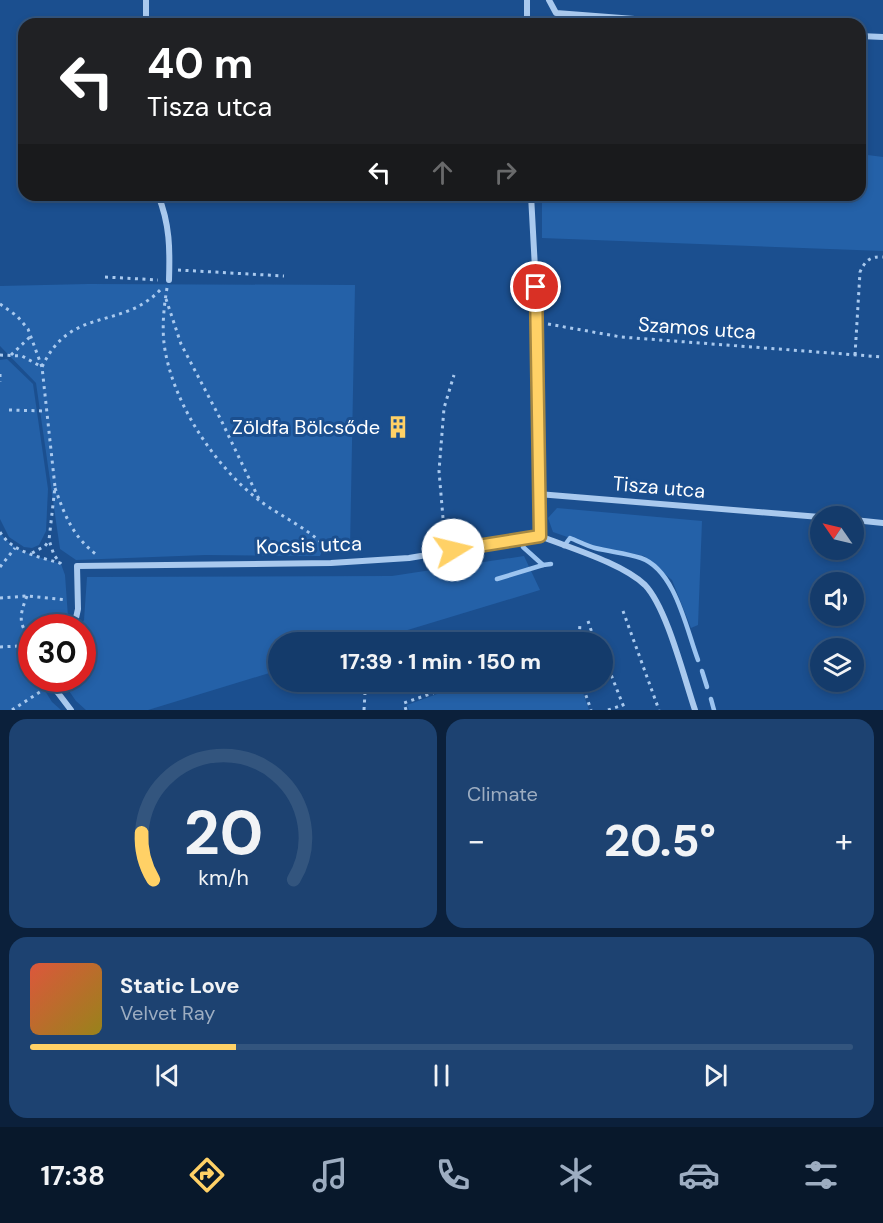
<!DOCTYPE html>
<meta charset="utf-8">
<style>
:root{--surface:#143b6b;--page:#1d4271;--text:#f1f3f6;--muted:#9dadc1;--line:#33557e;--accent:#ffd166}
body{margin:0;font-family:"DM Sans",sans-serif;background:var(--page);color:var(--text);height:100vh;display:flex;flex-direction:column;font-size:22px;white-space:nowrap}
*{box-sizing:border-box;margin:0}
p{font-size:20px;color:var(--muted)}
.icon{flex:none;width:33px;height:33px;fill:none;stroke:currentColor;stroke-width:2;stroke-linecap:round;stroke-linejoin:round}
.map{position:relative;height:710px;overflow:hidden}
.sheet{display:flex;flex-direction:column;gap:9px;padding:9px;background:#0b203b;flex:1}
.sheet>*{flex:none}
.top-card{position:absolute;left:18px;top:18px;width:848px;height:183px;border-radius:18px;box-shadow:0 3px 9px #0003,0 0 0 2px var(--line);background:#202124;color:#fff;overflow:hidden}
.needle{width:39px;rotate:304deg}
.tools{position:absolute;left:810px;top:506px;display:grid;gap:12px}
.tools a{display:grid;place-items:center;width:54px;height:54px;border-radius:50%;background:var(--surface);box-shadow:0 3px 9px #0003,0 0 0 2px var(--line);font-size:30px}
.speed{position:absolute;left:18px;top:614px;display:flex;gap:12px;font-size:30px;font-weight:700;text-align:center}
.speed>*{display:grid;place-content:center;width:78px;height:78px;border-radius:50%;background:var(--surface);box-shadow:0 3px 9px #0003,0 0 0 2px var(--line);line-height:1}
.speed .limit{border:9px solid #d22;background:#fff;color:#111}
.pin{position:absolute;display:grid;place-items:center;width:51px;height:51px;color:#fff;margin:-26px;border:3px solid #fff;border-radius:50%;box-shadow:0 2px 6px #0007}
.me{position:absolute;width:66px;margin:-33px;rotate:81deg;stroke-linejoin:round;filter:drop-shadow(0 0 4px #0008)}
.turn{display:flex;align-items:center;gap:21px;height:126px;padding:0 30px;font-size:27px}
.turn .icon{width:78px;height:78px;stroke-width:2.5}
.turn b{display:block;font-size:42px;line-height:51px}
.lanes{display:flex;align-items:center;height:57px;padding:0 30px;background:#0003;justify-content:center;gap:30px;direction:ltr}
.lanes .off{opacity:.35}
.big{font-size:45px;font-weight:800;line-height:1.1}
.sheet .card{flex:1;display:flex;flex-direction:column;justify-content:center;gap:9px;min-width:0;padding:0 21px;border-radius:18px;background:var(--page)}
.sheet .dial{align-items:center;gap:0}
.dial svg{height:156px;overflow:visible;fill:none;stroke:var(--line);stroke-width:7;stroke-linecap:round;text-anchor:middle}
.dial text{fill:var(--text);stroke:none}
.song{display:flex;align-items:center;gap:18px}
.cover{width:72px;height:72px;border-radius:9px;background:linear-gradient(135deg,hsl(10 70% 55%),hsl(50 70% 35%))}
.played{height:6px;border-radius:3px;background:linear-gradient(90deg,var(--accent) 25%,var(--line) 25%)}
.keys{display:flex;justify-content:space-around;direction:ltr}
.heat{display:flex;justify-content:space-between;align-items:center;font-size:33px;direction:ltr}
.sheet .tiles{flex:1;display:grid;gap:9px;grid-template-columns:1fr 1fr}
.card:last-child{grid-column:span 2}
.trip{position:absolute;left:268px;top:632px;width:345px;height:60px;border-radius:30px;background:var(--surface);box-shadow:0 3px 9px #0003,0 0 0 2px var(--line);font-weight:800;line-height:60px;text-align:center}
.tabs{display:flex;height:96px;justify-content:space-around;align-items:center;background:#08182b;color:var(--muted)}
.tabs .icon{width:42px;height:42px}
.tabs .on{color:var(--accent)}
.tabs b{font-size:27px;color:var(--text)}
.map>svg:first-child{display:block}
.green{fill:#2461a8}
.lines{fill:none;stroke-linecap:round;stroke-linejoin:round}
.stream{stroke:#9cc4f0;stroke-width:4.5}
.path{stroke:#a9c9ee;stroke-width:3;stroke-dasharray:3 4.5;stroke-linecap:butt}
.minor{stroke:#a9c9ee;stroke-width:6}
.route-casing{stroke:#a68842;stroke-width:15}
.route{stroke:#ffd166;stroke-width:10}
.labels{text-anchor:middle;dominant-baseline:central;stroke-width:6;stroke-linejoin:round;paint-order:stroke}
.street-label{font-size:20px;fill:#fff;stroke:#1b4f8f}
.poi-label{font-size:20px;fill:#fff;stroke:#1b4f8f;text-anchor:end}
</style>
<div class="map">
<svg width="883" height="710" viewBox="0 0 883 710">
<rect width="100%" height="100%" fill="#1b4f8f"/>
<g class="green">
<polygon points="860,154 883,157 883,251 542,238 542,195 860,195"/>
<polygon points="291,195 336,195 336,202 291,201"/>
<polygon points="89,284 355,285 350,549 322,551 320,556 205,555 76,560 60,549 36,383 0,346 0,286"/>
<polygon points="7,359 33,384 48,489 46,531 39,545 32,548 24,547 9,537 0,519 0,360"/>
<polygon points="557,508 702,521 698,625 691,628 672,580 644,556 593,546 553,532 548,518"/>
<path d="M 0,532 C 12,552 40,557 61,564 L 65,575 L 68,617 L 62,627 L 32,627 L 32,678 L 37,678 L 52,702 L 61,710 L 0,710 Z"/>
<polygon points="524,556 540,590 368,642 279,642 279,670 148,710 86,710 76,701 60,678 82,678 82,627 80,627 84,620 87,577 392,576"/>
<polygon points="473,681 579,681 589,710 409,710 407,705"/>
</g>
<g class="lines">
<g class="stream">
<path d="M 564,546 L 570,538 C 578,541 587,546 595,548 C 611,552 626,553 641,558 C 675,570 686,628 698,660"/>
<polyline points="523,547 543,565 551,564"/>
<polyline points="497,579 543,565"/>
<polyline points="702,671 707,687"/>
<polyline points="711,699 714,710"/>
</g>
<g class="path">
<polyline points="178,270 284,276"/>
<polyline points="105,277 158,280"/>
<path d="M 167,288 C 164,306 162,325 164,343 C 171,401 215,467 260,501 C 280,516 319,534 330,553"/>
<polyline points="166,299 181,344 221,420 259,499"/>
<polyline points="0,304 17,316 28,329 42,367 55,487 49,540 54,555 61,564"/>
<polyline points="548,324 621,337 883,357"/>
<path d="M 0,355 L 22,356 L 42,367 C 71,304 123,332 163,287"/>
<polyline points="11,355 31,336"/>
<path d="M 855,355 L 860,272 C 865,261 870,256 883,257"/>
<polyline points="0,374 0,382"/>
<polyline points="9,410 46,411"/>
<path d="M 55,488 C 65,516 73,537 97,555"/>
<polyline points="443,518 439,471 444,408 454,375"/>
<path d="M 0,532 C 12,552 39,557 60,563"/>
<polyline points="32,553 45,546 48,542"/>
<polyline points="0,567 15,548"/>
<path d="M 27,596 C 20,614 17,624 32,640"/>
<polyline points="0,598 27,596 67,600"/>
<polyline points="623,611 659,710"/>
<polyline points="588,621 595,642"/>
<polyline points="533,642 541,634"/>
<polyline points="576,642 579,641 580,623"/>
<polyline points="0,647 19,646 32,641"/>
<polyline points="603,664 608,667 625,710"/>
<polyline points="581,681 591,710"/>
<polyline points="12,710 43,690"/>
<polyline points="364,710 365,693 370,684 380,681"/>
<polyline points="406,710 404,703 467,681"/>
<polyline points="608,710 623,705"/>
</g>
<g class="minor">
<polyline points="527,0 527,24"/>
<polyline points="549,0 556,13 700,24"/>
<polyline points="146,24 146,0"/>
<polyline points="860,36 883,37"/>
<path d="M 158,195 C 170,224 170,250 169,280"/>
<polyline points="531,195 536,287 538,494"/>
<polyline points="854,520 883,523"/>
<polyline points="540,536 538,494 820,517"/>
<path d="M 540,536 C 570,548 622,563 645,585 C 667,608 684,678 695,710"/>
<polyline points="74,627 78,609 77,566 331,563 409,558 540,536"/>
<polyline points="49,678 52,685 71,710"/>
</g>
</g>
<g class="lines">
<g class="route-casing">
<polyline id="route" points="453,550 540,536 536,287"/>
</g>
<use href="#route" class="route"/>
</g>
<defs>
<g id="building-bare" transform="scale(1.8)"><path d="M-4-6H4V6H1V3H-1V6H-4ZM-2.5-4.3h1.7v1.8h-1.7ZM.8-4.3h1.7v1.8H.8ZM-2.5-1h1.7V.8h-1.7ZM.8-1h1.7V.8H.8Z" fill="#ffd166" stroke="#1b4f8f" stroke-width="2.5" paint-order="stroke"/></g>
</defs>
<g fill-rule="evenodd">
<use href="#building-bare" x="398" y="427"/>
</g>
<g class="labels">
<g class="street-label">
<text transform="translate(697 328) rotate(4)">Szamos utca</text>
<text transform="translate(659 487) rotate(5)">Tisza utca</text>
<text transform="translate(309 545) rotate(-2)">Kocsis utca</text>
</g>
<g class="poi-label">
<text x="380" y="427">Zöldfa Bölcsőde</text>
</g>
</g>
</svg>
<div class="tools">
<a><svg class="needle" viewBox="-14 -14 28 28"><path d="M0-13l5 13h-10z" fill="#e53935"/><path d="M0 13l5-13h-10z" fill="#9dadc1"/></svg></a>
<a><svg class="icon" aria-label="sound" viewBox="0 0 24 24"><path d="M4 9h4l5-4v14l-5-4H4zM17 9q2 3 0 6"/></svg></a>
<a><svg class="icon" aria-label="layers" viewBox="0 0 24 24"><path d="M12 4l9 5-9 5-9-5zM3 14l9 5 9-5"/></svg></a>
</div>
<div class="speed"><div class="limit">30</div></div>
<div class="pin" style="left:536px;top:287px;background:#d93025"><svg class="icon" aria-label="arrive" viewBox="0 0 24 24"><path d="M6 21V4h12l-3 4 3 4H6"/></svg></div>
<svg class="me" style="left:453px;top:550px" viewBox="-20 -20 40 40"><circle r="19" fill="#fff"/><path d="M0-13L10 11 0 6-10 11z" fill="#ffd166"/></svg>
<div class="trip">17:39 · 1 min · 150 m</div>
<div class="top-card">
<div class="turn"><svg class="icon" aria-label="left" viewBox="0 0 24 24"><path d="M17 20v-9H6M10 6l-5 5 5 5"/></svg><div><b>40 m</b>Tisza utca</div></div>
<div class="lanes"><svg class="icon" aria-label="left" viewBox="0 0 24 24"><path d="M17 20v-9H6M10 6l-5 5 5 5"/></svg><svg class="icon off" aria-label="ahead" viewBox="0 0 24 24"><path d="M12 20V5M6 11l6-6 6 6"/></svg><svg class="icon off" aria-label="right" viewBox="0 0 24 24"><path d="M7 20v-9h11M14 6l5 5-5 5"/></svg></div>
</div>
</div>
<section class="sheet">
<div class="tiles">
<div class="card dial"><svg viewBox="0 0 100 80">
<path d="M14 69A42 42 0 1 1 86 69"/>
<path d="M14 69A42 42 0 0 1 8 45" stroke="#ffd166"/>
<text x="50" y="56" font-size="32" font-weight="700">20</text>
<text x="50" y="72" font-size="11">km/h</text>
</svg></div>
<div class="card"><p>Climate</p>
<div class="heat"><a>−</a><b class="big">20.5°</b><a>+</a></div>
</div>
<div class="card">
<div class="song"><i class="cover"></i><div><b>Static Love</b><p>Velvet Ray</p></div></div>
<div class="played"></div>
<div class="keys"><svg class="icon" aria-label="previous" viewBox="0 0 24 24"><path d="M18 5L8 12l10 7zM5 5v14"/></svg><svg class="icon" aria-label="pause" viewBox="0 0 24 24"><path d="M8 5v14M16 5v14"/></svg><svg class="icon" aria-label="next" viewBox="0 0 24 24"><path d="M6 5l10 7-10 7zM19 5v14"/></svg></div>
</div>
</div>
</section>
<nav class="tabs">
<b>17:38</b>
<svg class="icon on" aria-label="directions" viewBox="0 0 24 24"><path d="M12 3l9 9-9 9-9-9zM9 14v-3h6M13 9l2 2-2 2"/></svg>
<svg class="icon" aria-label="music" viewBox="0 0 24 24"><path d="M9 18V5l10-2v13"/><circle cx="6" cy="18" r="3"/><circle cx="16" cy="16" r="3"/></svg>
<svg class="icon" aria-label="phone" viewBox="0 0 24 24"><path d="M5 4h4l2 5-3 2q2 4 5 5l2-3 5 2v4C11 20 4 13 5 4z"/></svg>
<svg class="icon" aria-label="climate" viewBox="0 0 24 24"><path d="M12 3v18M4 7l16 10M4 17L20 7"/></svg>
<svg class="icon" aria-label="car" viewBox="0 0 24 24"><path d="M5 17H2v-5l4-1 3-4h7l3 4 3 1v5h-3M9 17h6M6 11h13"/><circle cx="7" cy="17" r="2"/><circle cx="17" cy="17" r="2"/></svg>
<svg class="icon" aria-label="filters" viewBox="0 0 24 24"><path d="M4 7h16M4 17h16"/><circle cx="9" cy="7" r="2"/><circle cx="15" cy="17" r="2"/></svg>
</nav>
